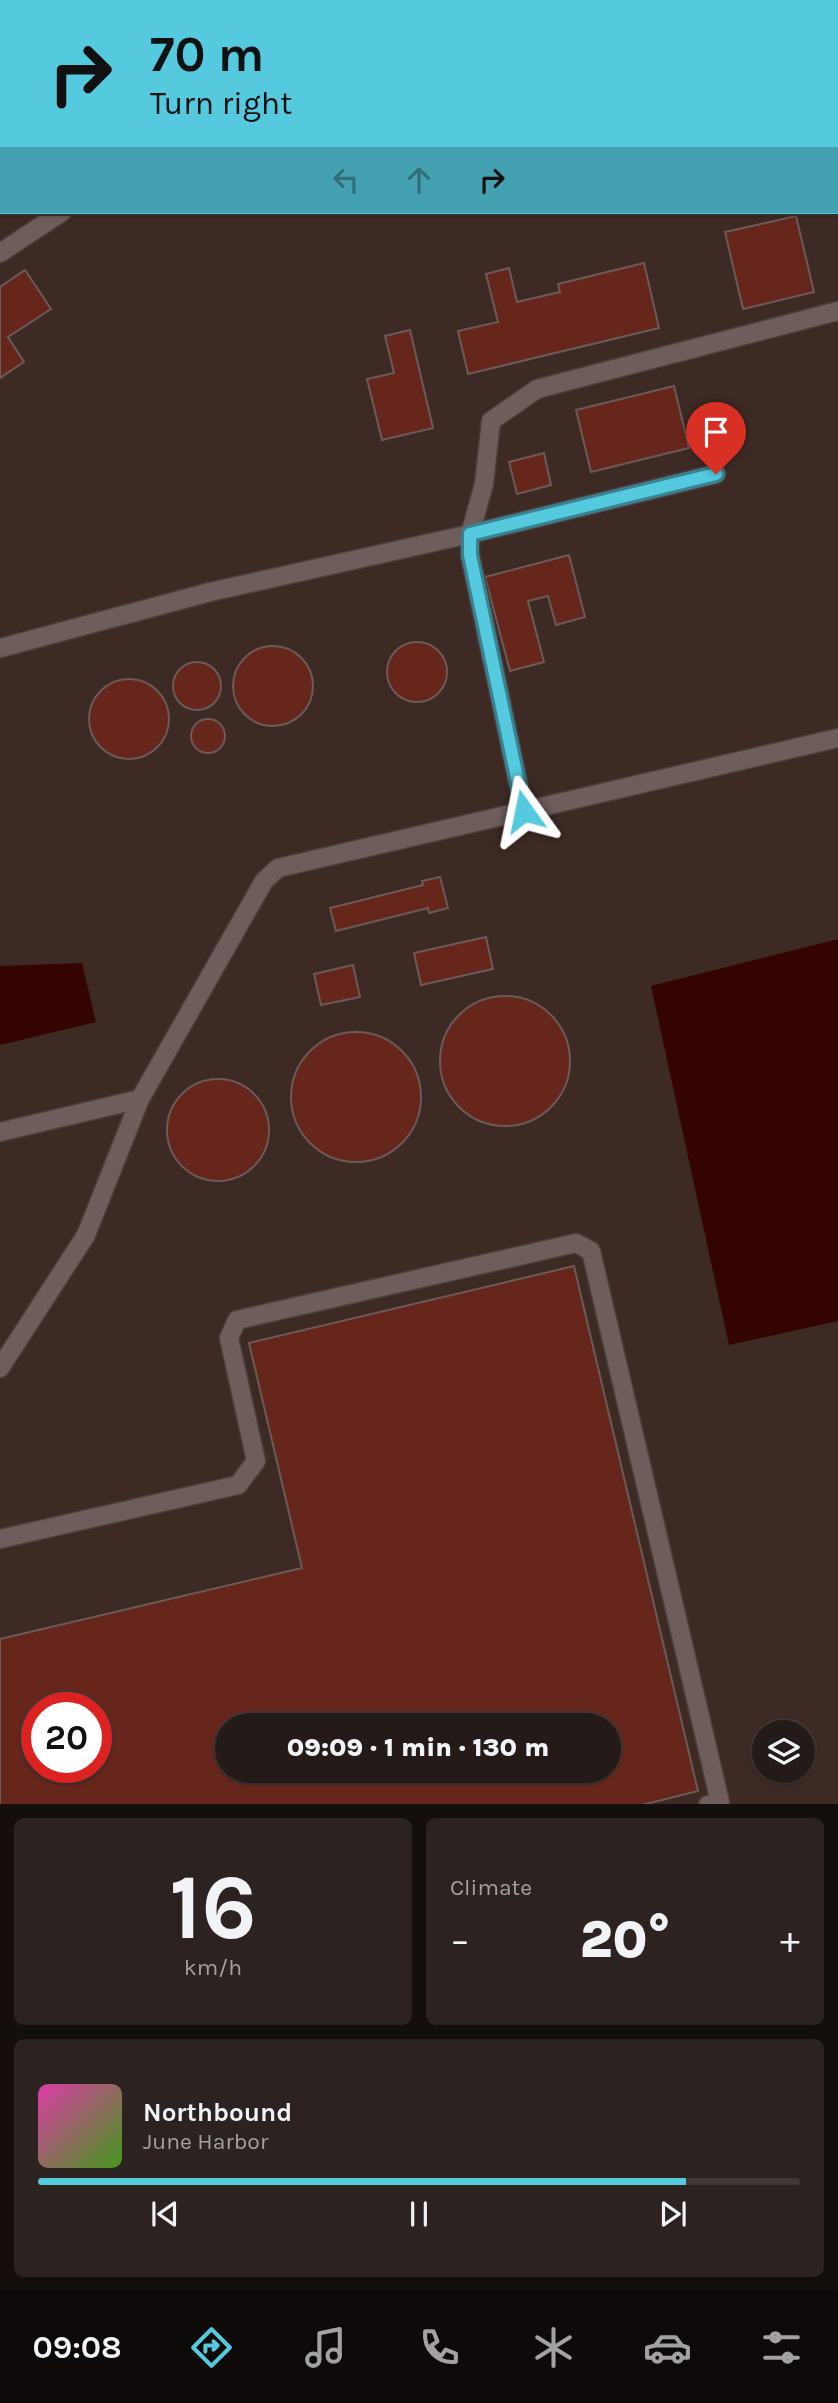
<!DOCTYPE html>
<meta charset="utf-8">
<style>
:root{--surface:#241a18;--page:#2c2321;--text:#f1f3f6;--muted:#a3a1a2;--line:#413837;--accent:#55cadf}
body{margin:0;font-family:Karla,sans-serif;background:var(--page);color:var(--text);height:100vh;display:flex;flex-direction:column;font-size:26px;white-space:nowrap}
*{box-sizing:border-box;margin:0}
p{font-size:23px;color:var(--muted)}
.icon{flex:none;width:38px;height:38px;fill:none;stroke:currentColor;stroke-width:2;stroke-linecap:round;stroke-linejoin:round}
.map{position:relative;height:1804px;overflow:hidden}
.panel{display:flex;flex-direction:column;gap:14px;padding:14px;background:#140e0d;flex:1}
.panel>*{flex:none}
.hud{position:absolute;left:0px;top:0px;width:838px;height:214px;box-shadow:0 2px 5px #0004,0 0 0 2px var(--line);background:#55cadf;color:#111;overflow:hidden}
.fabs{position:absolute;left:752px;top:1720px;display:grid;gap:14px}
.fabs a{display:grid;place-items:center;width:63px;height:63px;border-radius:50%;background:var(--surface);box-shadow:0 2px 5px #0004,0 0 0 2px var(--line);font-size:35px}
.speed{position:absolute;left:21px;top:1692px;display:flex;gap:14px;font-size:35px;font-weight:700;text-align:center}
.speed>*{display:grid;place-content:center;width:91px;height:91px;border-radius:50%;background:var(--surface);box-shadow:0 2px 5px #0004,0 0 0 2px var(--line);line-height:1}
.speed .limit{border:10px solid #d22;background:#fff;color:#111}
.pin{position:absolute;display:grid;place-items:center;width:60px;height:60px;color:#fff;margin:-72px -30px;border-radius:50% 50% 50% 0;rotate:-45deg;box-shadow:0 0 7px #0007}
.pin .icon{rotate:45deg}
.me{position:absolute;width:77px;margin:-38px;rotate:348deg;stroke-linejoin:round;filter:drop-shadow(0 0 5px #0008)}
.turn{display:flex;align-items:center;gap:24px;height:147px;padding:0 35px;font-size:32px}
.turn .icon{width:91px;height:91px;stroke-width:2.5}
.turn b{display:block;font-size:49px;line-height:60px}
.lanes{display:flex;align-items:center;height:66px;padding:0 35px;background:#0003;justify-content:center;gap:35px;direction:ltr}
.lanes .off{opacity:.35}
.big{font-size:52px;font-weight:800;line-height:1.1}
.panel .tile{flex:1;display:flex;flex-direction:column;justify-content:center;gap:10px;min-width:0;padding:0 24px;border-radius:10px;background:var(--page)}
.panel .dial{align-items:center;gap:0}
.dial b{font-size:91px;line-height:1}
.song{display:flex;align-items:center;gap:21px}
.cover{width:84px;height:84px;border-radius:10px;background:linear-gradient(135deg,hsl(320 70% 55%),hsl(100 70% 35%))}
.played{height:7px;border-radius:4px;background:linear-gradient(90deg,var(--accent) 85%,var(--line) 85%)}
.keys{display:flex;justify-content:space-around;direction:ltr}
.heat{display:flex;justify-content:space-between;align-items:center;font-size:38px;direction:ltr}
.panel .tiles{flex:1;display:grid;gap:14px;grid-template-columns:1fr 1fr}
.tile:last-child{grid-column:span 2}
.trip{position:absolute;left:215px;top:1713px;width:406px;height:70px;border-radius:35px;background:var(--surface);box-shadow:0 2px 5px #0004,0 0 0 2px var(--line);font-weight:800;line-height:70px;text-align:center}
.tabs{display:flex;height:112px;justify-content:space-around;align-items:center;background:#0e0a0a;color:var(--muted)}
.tabs .icon{width:49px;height:49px}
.tabs .selected{color:var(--accent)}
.tabs b{font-size:32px;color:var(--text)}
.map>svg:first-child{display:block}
.built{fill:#3e2a25;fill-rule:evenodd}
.water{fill:#330401}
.building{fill:#67261c;stroke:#6b5b58;stroke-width:2;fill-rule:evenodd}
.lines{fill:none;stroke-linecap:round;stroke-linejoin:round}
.minor-casing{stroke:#4a3f3c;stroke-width:21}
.minor{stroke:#6e5d5a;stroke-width:18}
.route-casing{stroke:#378391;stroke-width:18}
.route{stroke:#55cadf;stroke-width:12}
</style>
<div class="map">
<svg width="838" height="1805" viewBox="0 0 838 1805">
<rect width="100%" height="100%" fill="#302220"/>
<path class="built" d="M 0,0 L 838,0 L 838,1804 L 0,1805 ZM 2,2 L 836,2 L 836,212 L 2,212 ZM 37,1708 L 96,1708 L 96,1768 L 37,1768 ZM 228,1726 L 609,1726 L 609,1771 L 228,1771 ZM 765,1732 L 803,1732 L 803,1771 L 765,1771 Z"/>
<g class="water">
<polygon points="838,939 838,1321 729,1345 651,986"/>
<polygon points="82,963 96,1022 0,1045 0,966"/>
</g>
<g class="building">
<polygon points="435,0 532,0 533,2 436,2"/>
<polygon points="796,216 814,292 743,309 725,232"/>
<polygon points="644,263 659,328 468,374 458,331 498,322 486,274 509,268 517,302 560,292 558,284"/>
<polygon points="25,270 51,309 8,337 24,362 0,378 0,287"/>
<polygon points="410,330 433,428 382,440 367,379 394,373 385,336"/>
<polygon points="674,386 689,448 591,472 576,410"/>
<polygon points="544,453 551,485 517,494 509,462"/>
<polygon points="569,555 585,617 556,625 548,596 528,601 544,662 510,671 485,577"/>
<circle cx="417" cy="672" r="30"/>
<circle cx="273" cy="686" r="40"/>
<circle cx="197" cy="686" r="24"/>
<circle cx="129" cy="719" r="40"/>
<circle cx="208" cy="736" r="17"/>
<polygon points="440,877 448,908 429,913 428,908 336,931 330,908 423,885 422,881"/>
<polygon points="486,937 493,969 421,985 414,953"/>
<polygon points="353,965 360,997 321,1005 314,974"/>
<circle cx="505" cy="1061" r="65"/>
<circle cx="356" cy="1097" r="65"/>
<circle cx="218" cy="1130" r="51"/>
<path d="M 574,1266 L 698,1791 L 642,1805 L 0,1805 L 0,1639 L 302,1568 L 249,1343 ZM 37,1708 L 96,1708 L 96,1768 L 37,1768 ZM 228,1726 L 609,1726 L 609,1771 L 228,1771 Z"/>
</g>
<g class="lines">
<g class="minor-casing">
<g id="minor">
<polyline points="377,2 379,0"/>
<polyline points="0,253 62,212"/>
<polyline points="0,648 210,592 470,534 484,484 491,421 537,389 838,311"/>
<polyline points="524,811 838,738"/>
<polyline points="0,1132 140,1099 264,881 278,868 524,811 470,555 470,534 716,474"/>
<polyline points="0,1368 86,1235 140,1099"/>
<polyline points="0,1539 238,1485 256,1461 229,1338 237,1320 576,1243 591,1251 720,1802 708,1805"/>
</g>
</g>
<use href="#minor" class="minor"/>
</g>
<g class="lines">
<g class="route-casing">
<polyline id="route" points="524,811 470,555 470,534 716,474"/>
</g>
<use href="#route" class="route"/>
</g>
</svg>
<div class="fabs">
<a><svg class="icon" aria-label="layers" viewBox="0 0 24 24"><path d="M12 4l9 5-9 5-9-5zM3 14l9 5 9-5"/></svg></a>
</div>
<div class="speed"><div class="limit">20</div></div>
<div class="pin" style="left:716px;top:474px;background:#d93025"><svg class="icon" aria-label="arrive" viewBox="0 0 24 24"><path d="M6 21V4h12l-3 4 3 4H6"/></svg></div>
<svg class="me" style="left:524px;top:811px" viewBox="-20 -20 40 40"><path d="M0-17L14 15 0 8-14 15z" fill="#55cadf" stroke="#fff" stroke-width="4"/></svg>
<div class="trip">09:09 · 1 min · 130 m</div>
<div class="hud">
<div class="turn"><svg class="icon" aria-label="right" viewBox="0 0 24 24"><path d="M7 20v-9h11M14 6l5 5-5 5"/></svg><div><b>70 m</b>Turn right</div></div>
<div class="lanes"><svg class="icon off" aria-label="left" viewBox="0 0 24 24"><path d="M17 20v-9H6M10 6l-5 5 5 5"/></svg><svg class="icon off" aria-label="ahead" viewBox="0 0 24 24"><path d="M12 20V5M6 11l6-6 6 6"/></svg><svg class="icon" aria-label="right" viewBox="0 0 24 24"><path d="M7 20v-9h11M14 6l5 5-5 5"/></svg></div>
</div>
</div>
<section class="panel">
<div class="tiles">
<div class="tile dial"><b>16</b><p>km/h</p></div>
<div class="tile"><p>Climate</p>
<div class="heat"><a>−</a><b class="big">20°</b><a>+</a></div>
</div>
<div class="tile">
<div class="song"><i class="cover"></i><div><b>Northbound</b><p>June Harbor</p></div></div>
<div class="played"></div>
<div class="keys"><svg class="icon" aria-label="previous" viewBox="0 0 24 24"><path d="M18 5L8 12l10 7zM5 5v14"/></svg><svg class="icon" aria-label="pause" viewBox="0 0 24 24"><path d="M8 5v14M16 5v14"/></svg><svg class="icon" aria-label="next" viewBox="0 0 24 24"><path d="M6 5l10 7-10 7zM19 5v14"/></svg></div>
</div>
</div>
</section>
<nav class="tabs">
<b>09:08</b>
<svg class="icon selected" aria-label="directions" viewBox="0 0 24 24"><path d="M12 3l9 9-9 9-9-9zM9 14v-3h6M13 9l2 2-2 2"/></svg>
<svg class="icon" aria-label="music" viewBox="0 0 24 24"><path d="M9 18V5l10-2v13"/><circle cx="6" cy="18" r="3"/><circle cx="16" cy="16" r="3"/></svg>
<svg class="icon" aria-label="phone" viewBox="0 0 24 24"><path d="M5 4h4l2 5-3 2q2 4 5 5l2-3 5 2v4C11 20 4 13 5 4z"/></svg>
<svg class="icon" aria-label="climate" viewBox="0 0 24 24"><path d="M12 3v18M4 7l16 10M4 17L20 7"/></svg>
<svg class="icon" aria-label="car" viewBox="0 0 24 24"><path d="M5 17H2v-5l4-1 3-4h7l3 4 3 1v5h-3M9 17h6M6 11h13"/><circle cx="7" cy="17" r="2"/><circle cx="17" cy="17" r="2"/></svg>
<svg class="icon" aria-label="filters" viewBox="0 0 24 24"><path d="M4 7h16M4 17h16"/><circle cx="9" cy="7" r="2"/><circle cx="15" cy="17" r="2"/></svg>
</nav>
